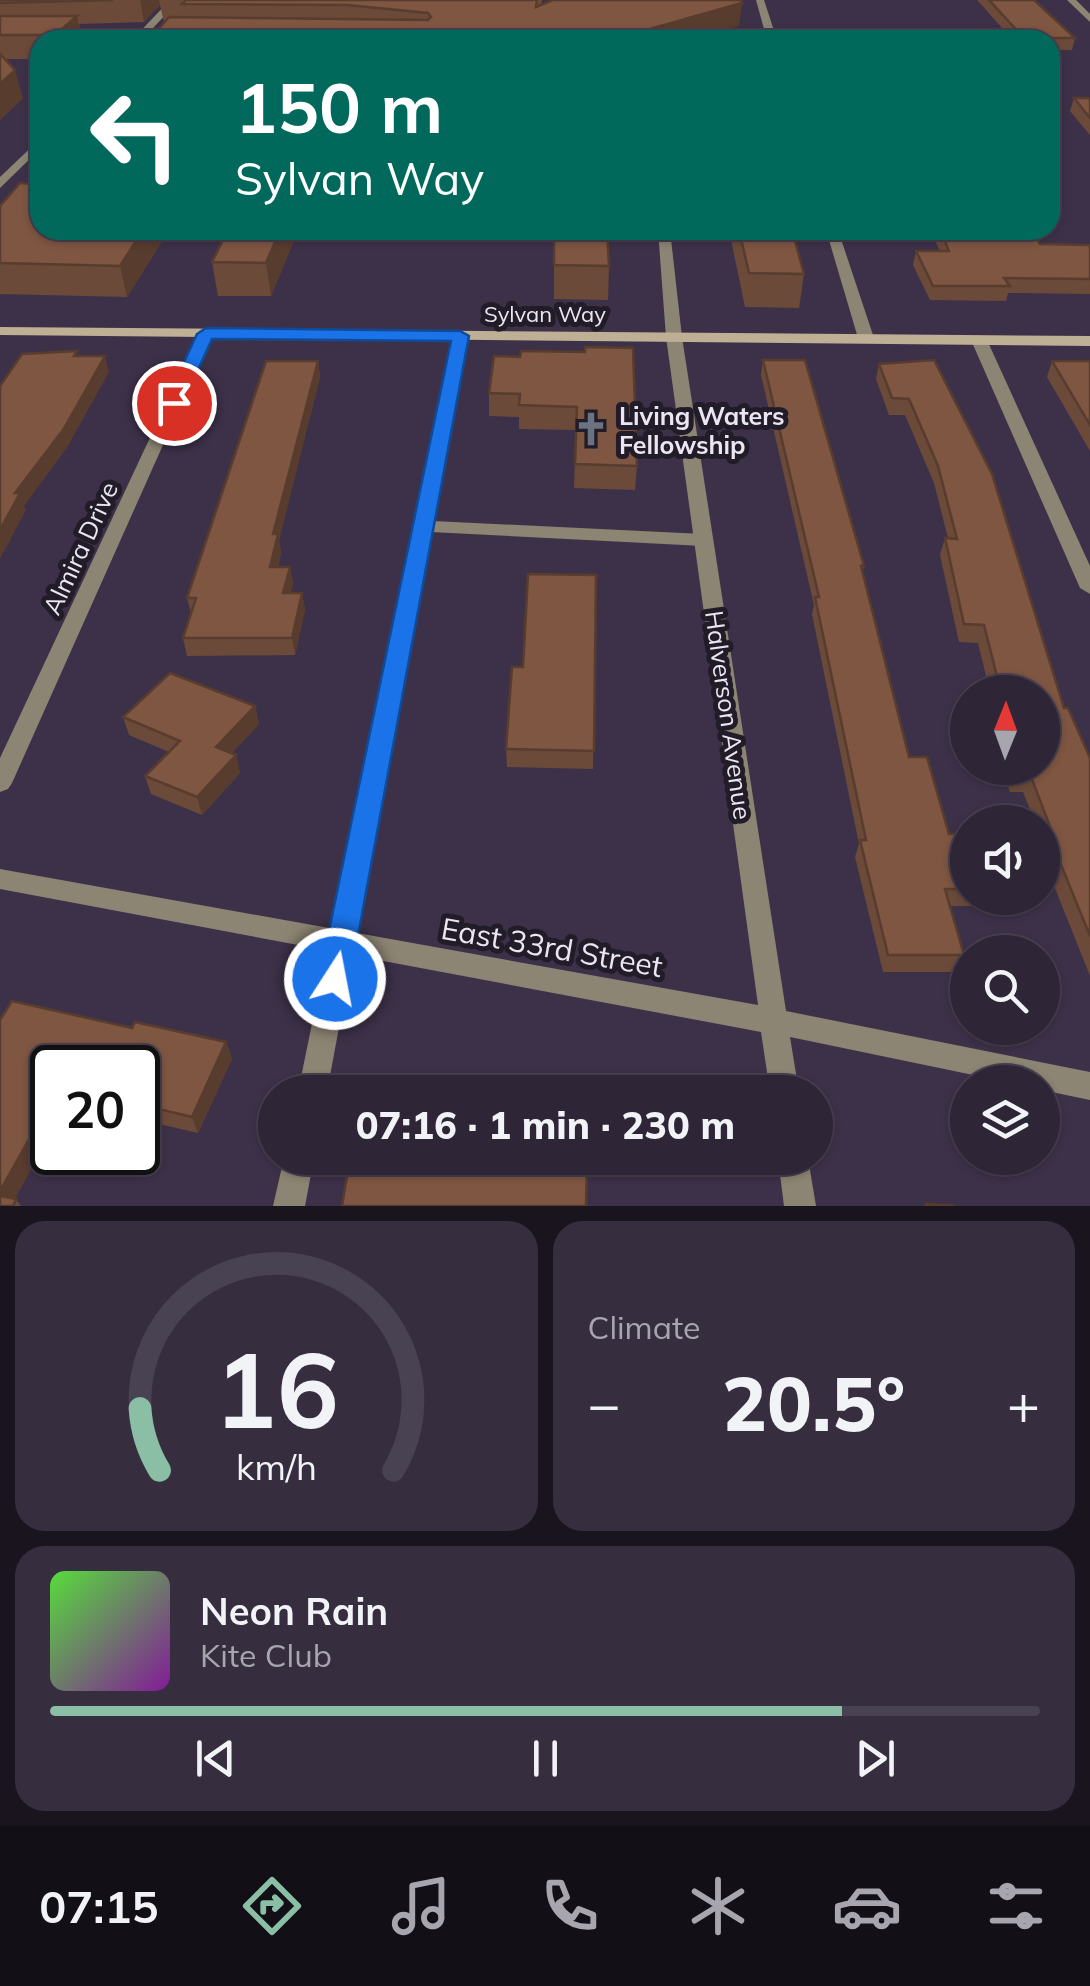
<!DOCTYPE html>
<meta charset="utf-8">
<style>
:root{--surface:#2e2537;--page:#362d3f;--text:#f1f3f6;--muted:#a7a5ad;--line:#494252;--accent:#8abfa5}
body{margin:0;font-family:Mulish,sans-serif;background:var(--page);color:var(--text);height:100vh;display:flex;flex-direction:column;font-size:38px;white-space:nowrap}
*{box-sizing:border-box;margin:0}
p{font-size:32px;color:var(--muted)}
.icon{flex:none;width:55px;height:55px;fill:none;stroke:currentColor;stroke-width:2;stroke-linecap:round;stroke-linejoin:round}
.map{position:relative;height:1206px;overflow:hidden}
.details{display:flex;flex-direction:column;gap:15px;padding:15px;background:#19141e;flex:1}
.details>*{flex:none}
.guide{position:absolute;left:30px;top:30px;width:1030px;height:210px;border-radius:30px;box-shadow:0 2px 8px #0004,0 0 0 2px var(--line);background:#00695c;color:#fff;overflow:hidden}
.needle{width:65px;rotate:1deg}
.tools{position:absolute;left:950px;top:675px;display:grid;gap:20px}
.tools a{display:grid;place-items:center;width:110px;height:110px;border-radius:50%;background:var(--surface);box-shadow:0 2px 8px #0004,0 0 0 2px var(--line);font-size:50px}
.speed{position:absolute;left:30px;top:1045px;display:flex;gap:20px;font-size:50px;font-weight:700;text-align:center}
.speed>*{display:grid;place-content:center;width:130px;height:130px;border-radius:50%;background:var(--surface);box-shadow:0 2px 8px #0004,0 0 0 2px var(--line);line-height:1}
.speed .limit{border:5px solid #111;border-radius:15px;background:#fff;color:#111}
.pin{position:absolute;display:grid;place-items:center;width:85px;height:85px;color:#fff;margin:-42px;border:5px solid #fff;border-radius:50%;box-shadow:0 2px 10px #0007}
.me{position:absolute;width:110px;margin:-55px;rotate:11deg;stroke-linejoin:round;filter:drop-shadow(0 0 8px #0008)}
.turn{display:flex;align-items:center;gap:35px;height:210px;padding:0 40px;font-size:45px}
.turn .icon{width:130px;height:130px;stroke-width:2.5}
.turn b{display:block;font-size:70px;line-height:85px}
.big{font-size:75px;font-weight:800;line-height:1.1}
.details .card{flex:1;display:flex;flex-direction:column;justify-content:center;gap:15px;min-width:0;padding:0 35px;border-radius:30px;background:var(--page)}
.details .dial{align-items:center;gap:0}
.dial svg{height:260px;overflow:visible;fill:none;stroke:var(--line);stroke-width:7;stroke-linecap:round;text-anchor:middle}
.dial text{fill:var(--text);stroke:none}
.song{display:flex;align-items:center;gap:30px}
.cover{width:120px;height:120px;border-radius:15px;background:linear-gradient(135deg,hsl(110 70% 55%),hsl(290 70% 35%))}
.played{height:10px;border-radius:5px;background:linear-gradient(90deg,var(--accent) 80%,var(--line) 80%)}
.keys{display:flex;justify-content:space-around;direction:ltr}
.heat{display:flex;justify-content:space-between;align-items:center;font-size:55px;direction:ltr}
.details .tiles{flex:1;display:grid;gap:15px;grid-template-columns:1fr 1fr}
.card:last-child{grid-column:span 2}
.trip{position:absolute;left:258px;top:1075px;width:575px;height:100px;border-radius:50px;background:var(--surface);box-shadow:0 2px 8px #0004,0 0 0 2px var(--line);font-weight:800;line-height:100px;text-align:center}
.menu{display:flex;height:160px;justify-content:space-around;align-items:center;background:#120f16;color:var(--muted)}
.menu .icon{width:70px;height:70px}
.menu .active{color:var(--accent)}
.menu b{font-size:45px;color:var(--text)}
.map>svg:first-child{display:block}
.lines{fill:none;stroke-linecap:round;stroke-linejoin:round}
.service{fill:#8d8573;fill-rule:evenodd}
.minor{fill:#8d8573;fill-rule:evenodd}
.tertiary{fill:#8d8573;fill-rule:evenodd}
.secondary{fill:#beb094;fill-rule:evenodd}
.wall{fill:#6c4a39}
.shaded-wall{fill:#583c2e}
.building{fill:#7e5642;stroke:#583c2e;stroke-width:2.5}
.route{fill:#1a73e8;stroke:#114b97;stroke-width:2.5}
.labels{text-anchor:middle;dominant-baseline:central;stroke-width:10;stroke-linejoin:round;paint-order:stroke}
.far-street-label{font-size:22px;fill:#ece5f4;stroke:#211c27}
.poi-label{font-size:25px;font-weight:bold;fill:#ece5f4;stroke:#211c27;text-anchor:start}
.street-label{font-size:25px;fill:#ece5f4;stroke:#211c27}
.near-street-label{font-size:30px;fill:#ece5f4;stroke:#211c27}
</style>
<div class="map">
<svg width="1090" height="1206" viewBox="0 0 1090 1206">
<rect width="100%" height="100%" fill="#3d3149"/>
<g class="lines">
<g class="service">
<polygon points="460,332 467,336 433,521 703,534 712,540 703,546 431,532 327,1092 298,1092 453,336"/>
<polygon points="284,1158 314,1158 305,1206 273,1206"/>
</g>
<g class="minor">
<polygon points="756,0 764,0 777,40 767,40"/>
<polygon points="1067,0 1076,0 1090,14 1090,22"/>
<polygon points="183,30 186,35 57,36 52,33 57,30"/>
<polygon points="658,230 670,230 682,337 786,1011 1090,1072 1090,1100 1042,1090 1042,1082 1007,1082 790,1037 799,1092 770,1092 761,1032 0,889 0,869 758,1005 666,337"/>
<polygon points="826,230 838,230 874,338 871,341 866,343 858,338"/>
<polygon points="206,329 213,333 12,783 8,789 0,792 0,758 199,333"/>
<polygon points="979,335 987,340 1090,566 1090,594 1080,588 971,340"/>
<polygon points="778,1158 808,1158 816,1206 784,1206"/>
</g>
<g class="tertiary">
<polygon points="170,0 179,0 142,40 132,40"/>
<polygon points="40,139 40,149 0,188 0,177"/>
</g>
<polygon class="secondary" points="0,327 1090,336 1090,346 0,335"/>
</g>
<g class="wall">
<polygon points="0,0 542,0 541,5 739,26 164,22 160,5 144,22 79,24 82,40 40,40 40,59 5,59 23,98 0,120"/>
<polygon points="977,0 1034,0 1075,38 1072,50 1050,50 1050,40 1013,40"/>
<polygon points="1074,98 1090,98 1090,135 1070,111"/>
<polygon points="32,184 169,230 127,297 0,294 0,206"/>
<polygon points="228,230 294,230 295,238 271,296 218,296 212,262"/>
<polygon points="554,230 609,266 608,300 554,299"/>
<polygon points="729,230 792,230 804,274 799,308 745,307"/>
<polygon points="930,230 1032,230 1040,244 1090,245 1090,294 1008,293 1006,301 930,300 913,265 916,251 940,251"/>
<polygon points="521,351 637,466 635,490 574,488 576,430 519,429 519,417 489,416 489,393 520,357"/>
<polygon points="763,360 864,566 862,574 909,757 949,834 968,834 968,898 987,898 984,906 950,906 964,955 958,972 883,972 855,857 859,844 812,614 814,605 761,375"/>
<polygon points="934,360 1064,708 1090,758 1090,976 1045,863 1048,857 1042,844 1042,822 1035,822 1023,792 1010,792 1001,768 1042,768 1042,692 990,692 978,643 959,642 940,555 945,538 948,538 934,483 905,415 889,415 876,379 879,364"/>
<polygon points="318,361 320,377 279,540 281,552 278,567 290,567 293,584 290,593 302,593 305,610 295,655 187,656 183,638 191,613 187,598"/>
<polygon points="1052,361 1090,361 1090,451 1047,377"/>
<polygon points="596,575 593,769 507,767 506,749 523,667"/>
<polygon points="255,706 259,724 232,753 236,755 240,773 202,815 151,794 145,776 169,752 129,735 123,717"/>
<polygon points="0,1020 132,1028 226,1042 232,1059 198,1133 138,1119 138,1068 52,1068 52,1131 15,1198 21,1206 0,1206"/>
</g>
<g class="shaded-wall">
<polygon points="140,0 159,0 160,5 144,22"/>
<polygon points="742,3 739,26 692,40 611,40"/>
<polygon points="77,16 82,40 56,40 55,35"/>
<polygon points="15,70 23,98 0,120 0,84"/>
<polygon points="143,230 169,230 127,297 120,266"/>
<polygon points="280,230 294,230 295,238 271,296 266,263"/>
<polygon points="105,356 109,372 68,446 24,506 26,510 0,559 0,530 15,493"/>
<polygon points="318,361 320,377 279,540 281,552 273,584 270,567 273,534"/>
<polygon points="290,567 293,584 286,611 283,593"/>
<polygon points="302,593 305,610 295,655 292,638"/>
<polygon points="255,706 259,724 221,765 216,747"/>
<polygon points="236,755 240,773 202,815 197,797"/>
<polygon points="226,1042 232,1059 198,1133 192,1117"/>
<polygon points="46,1109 52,1120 52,1131 11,1206 0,1200 0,1191"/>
</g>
<g class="building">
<polygon points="0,0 113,0 0,3"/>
<polygon points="186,0 537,0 536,7 553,0 740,0 742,3 611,40 149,40 169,17 428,20 431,17 428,13 347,5 182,4"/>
<polygon points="989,0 1034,0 1075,38 1024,38"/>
<polygon points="0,16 77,16 55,35 0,35"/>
<polygon points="0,54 15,70 0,84"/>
<polygon points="1074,98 1090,98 1090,118"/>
<polygon points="40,174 40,230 143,230 120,266 0,263 0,206 20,183 32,184"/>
<polygon points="228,230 280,230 266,263 212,262"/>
<polygon points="554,230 607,230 609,266 554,265"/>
<polygon points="739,230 792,230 804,274 749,273"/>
<polygon points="940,230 1032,230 1040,244 1090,245 1090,279 1004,278 1010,286 933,286 916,251 949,251"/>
<polygon points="585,347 633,348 637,466 575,464 577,407 519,405 520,394 489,393 494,356 520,357 521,351 585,352"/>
<polygon points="77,351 74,356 105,356 63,430 15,493 20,493 0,530 0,386 22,354"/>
<polygon points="763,360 805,360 864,566 861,566 909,757 927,757 949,834 968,834 968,889 945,889 964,955 888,955 860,840 866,840 815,597 819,597"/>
<polygon points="934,360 992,474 1064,708 1068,708 1090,758 1090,936 1053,845 1057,845 1030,774 1017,774 1014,768 1042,768 1042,692 1001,692 984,625 964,624 945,538 957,539 938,466 909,399 892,398 879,364"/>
<polygon points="266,361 318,361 273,534 278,534 270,567 290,567 283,593 302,593 292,638 183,638 196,598 187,598"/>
<polygon points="1052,361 1090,361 1090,425"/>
<polygon points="528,574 596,575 594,751 506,749 512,667 523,667"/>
<polygon points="170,673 255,706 216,747 236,755 197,797 145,776 180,741 123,717"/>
<polygon points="12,1001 132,1028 135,1022 226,1042 192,1117 138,1104 138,1068 52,1068 52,1110 46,1109 0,1191 0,1020"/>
<polygon points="350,1158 587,1158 586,1206 342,1206"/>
<polygon points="0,1196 16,1199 13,1206 0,1206"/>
<polygon points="926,1204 955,1206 926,1206"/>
</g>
<polygon class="route" points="206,328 460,331 469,336 350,979 346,989 335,993 324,989 319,979 451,341 212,339 183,403 181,407 167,407 165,403 197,334"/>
<defs>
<g id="church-bare" transform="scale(2.7)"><path d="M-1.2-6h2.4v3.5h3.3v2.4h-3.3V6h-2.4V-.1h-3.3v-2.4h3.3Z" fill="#6b7280" stroke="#211c27" stroke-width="2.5" paint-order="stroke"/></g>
</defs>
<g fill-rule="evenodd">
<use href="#church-bare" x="591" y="429"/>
</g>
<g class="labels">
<g class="far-street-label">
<text x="545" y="314">Sylvan Way</text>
</g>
<g class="poi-label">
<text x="619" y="415">Living Waters<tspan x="619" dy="29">Fellowship</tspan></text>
</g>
<g class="street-label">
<text transform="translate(80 548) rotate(-65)">Almira Drive</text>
<text transform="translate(729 715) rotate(82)">Halverson Avenue</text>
</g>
<g class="near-street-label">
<text transform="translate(552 947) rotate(10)">East 33rd Street</text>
</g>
</g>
</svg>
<div class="tools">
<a><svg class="needle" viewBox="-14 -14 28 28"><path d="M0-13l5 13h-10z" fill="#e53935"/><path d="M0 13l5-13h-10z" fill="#a7a5ad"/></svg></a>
<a><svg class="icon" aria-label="sound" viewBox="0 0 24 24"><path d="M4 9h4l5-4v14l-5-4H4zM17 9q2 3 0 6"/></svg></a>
<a><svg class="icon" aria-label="search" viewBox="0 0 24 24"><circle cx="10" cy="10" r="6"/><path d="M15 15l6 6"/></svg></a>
<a><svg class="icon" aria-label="layers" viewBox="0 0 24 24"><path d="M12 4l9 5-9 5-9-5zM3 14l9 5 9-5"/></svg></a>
</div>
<div class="speed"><div class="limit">20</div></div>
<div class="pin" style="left:174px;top:403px;background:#d93025"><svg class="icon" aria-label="arrive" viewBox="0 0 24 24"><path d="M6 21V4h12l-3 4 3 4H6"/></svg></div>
<svg class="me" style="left:335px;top:979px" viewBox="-20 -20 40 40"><circle r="17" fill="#1a73e8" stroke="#fff" stroke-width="3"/><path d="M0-11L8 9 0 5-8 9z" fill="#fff"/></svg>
<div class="trip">07:16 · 1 min · 230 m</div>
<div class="guide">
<div class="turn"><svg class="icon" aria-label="left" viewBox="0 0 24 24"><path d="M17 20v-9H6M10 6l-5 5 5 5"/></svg><div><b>150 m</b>Sylvan Way</div></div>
</div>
</div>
<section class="details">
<div class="tiles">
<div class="card dial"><svg viewBox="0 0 100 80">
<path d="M14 69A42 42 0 1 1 86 69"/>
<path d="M14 69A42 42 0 0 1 8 50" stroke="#8abfa5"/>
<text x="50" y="56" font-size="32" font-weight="700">16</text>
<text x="50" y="72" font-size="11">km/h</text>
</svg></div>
<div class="card"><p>Climate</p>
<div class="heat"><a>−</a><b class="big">20.5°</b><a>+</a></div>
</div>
<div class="card">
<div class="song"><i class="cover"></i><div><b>Neon Rain</b><p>Kite Club</p></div></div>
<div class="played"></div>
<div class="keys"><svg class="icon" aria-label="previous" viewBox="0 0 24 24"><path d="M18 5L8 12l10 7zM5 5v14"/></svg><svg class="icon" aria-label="pause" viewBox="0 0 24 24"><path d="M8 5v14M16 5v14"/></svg><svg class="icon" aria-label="next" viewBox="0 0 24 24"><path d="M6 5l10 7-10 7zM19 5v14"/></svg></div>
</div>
</div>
</section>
<nav class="menu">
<b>07:15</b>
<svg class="icon active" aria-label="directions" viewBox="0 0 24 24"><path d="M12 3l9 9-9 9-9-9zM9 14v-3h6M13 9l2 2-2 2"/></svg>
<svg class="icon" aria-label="music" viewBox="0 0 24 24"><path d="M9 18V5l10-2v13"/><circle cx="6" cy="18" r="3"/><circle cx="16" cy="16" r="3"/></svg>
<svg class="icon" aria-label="phone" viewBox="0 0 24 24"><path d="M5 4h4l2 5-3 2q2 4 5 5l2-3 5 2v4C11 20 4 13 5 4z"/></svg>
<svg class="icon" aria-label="climate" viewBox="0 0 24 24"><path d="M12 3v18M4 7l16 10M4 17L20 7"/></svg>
<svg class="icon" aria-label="car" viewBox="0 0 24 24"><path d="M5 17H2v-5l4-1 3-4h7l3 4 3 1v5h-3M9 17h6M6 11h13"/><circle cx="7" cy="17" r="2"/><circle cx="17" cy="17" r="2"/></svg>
<svg class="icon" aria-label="filters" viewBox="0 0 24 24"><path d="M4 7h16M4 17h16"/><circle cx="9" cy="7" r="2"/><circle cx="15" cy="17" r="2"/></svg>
</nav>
